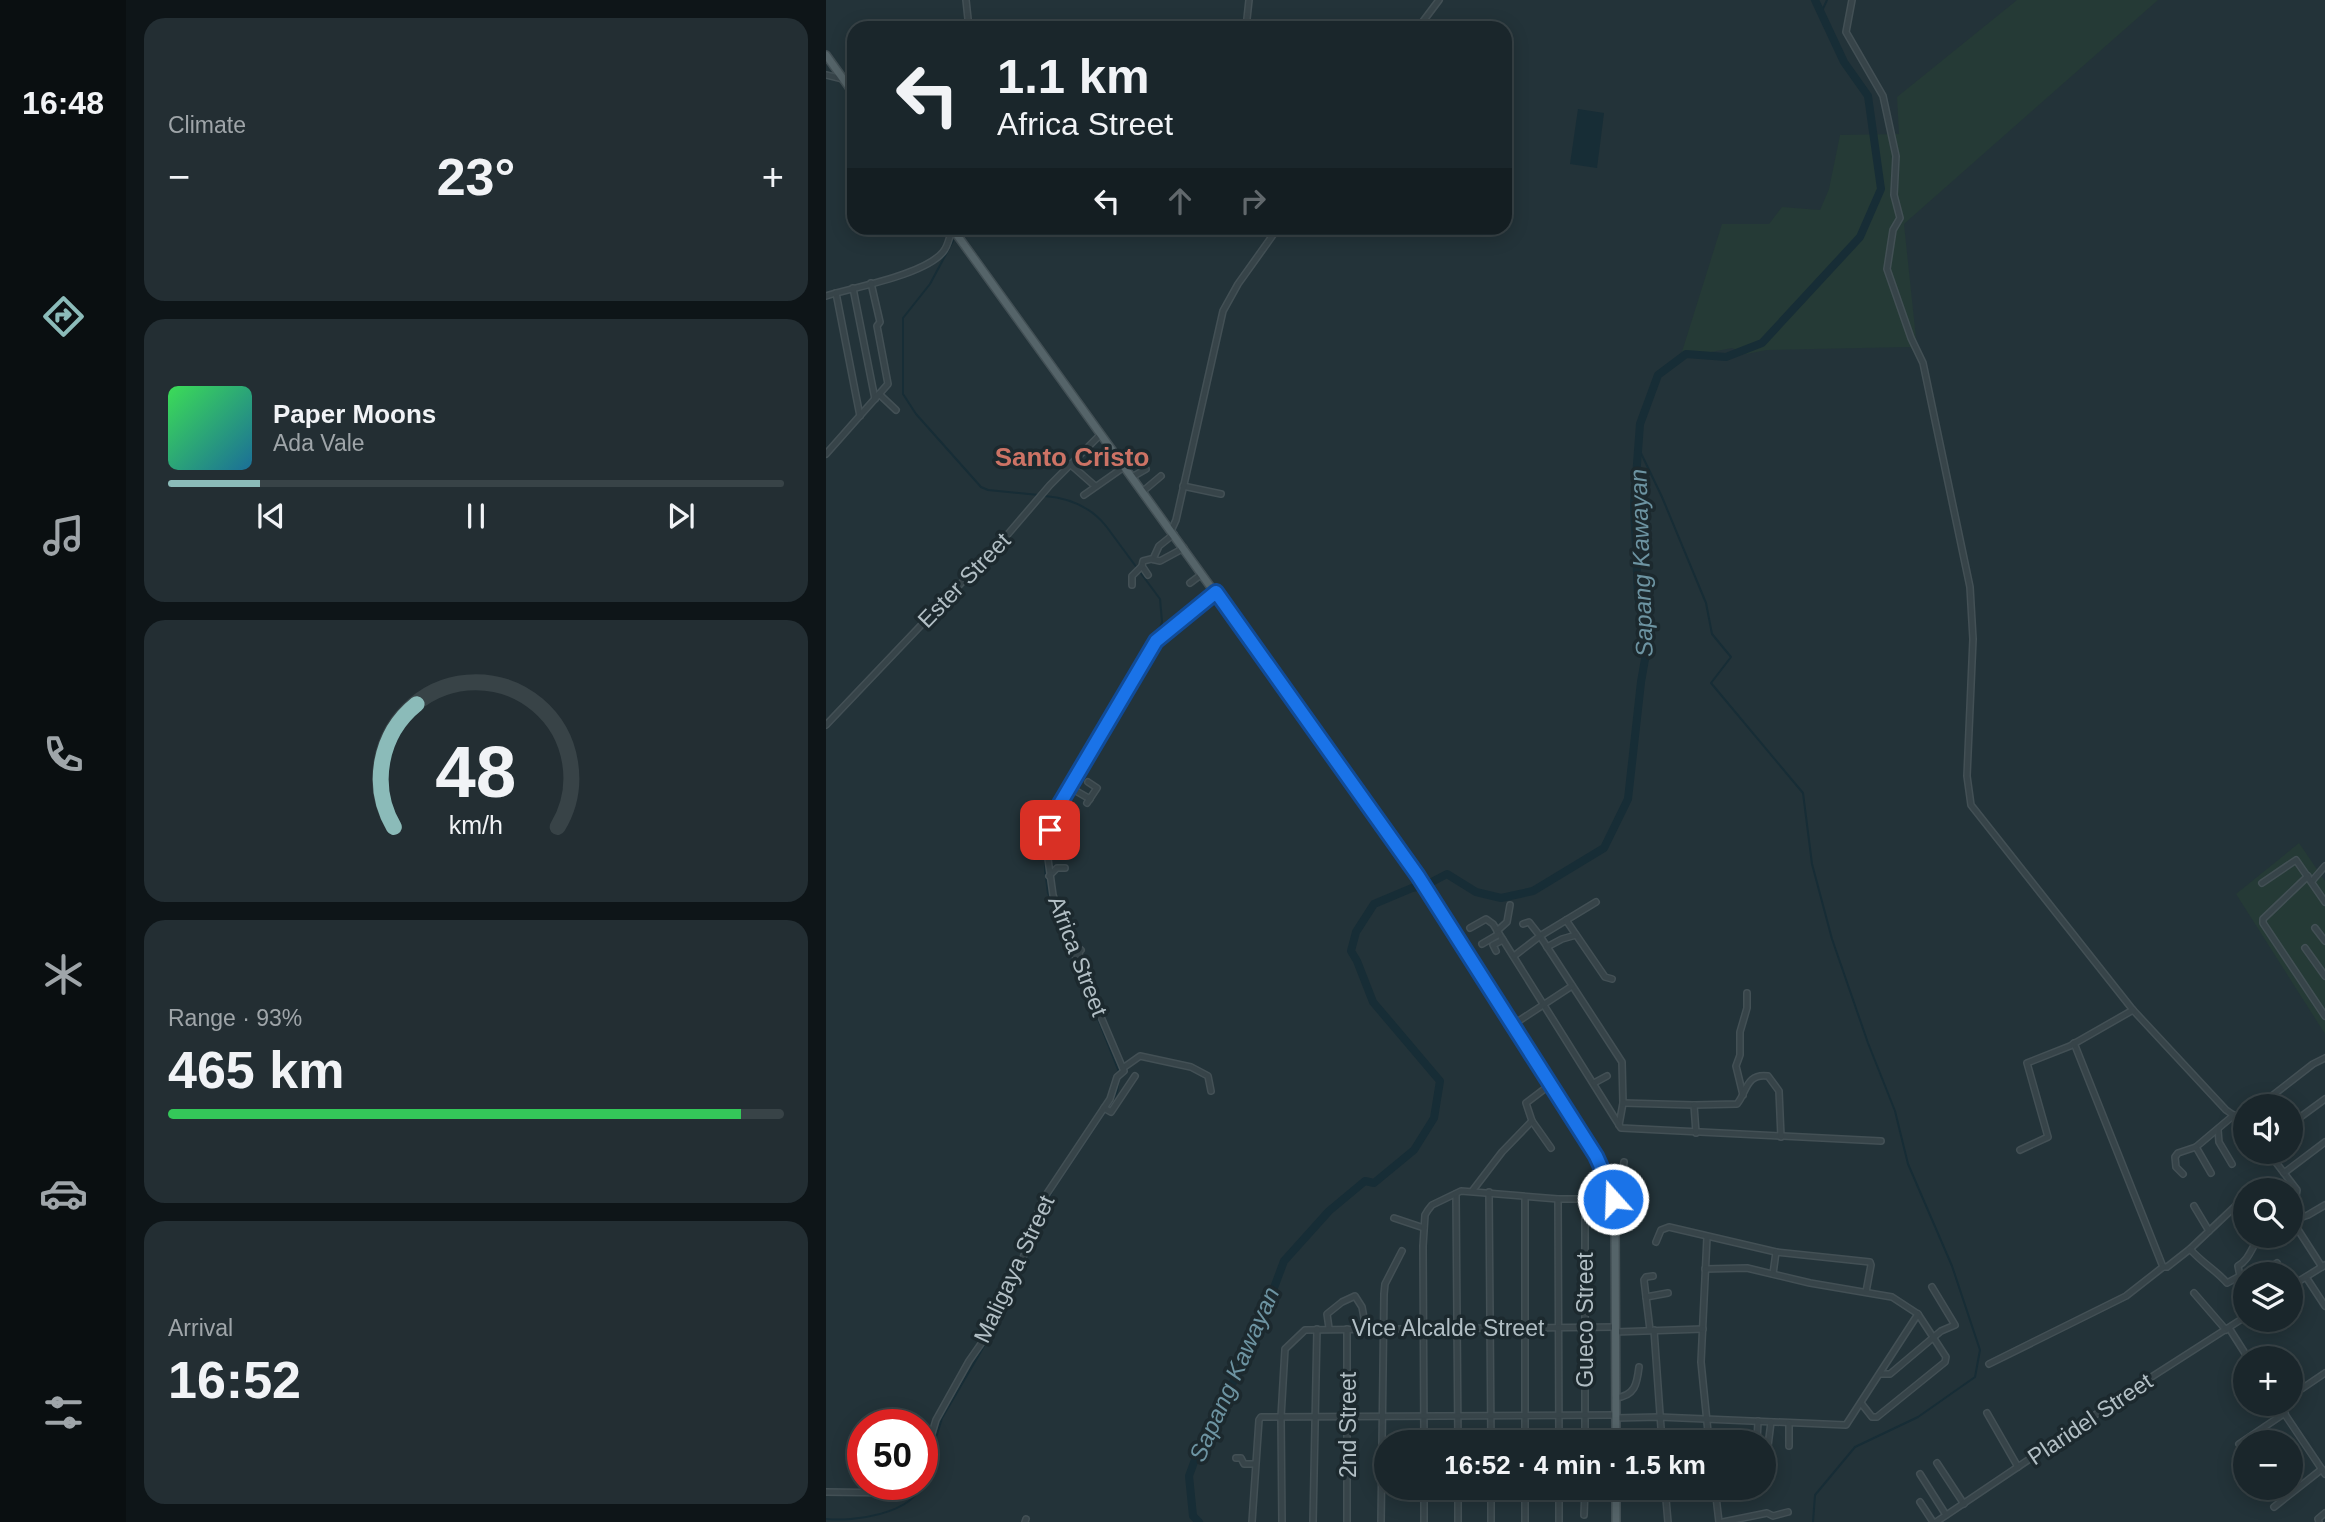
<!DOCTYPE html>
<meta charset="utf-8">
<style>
:root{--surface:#1a262b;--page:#232e33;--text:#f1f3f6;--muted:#9fa5a9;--line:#384347;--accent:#8bbbb9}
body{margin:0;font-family:Helvetica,sans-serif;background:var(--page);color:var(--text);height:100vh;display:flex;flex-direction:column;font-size:26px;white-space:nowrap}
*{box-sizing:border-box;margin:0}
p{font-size:23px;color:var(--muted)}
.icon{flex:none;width:38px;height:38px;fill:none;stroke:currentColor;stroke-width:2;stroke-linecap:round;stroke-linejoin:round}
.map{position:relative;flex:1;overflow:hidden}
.side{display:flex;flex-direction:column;gap:18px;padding:18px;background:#0e1518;width:700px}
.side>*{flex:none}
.hud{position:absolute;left:21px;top:21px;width:665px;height:214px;border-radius:21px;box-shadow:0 4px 18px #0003,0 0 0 2px var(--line);background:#1a262b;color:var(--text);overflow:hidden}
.tools{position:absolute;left:1407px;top:1094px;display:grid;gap:14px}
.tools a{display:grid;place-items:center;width:70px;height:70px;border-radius:50%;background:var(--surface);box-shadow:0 4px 18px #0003,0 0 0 2px var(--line);font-size:35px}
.speed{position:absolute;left:21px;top:1409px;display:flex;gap:14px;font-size:35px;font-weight:700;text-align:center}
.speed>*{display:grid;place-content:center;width:91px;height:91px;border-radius:50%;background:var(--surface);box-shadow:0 4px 18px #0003,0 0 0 2px var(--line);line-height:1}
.speed .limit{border:10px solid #d22;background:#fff;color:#111}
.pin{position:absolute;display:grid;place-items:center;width:60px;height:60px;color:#fff;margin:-30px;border-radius:14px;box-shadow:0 4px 10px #0006}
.me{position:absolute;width:77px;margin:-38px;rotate:340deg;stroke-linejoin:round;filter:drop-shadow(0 0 5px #0008)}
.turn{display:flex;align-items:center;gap:24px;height:147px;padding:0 35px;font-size:32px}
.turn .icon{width:91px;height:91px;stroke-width:2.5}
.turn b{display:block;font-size:49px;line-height:60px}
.lanes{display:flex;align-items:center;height:66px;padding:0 35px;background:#0003;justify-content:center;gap:35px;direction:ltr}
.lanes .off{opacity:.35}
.big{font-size:52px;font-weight:700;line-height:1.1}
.side .card{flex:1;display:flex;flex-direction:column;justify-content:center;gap:10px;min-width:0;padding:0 24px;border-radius:21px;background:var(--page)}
.side .dial{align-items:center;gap:0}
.dial svg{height:182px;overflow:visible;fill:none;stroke:var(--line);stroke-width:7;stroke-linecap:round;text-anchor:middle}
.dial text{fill:var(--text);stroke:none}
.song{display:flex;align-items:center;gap:21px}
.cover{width:84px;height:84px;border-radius:10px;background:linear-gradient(135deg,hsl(130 70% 55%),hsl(200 70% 35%))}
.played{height:7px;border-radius:4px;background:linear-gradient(90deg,var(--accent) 15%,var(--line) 15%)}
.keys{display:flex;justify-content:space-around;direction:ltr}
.heat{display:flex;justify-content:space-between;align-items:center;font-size:38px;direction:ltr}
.charge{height:10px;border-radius:5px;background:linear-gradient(90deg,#34c759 93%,var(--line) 0)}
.trip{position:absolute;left:548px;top:1430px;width:402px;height:70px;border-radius:35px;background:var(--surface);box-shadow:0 4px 18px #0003,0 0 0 2px var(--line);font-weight:700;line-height:70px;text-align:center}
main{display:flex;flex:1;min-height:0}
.tab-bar{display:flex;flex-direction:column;width:126px;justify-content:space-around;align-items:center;background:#0a0f11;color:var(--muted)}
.tab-bar .icon{width:49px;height:49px}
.tab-bar .current{color:var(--accent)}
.tab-bar b{font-size:32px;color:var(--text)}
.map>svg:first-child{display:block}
.green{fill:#253a36}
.water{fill:#172d36}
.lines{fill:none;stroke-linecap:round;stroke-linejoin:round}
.stream{stroke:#172d36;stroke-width:2}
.river{stroke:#172d36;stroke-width:8}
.minor-casing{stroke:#435055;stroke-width:8}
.major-casing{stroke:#435055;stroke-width:10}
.minor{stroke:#374449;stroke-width:5}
.major{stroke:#556469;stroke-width:7}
.route-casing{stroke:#114b97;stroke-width:18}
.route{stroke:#1a73e8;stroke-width:12}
.labels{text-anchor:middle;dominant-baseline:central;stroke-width:7;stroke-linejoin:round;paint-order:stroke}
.street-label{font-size:23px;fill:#b2bfc5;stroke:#1c292e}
.water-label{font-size:24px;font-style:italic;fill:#6d94a2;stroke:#1c292e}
.quarter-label{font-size:26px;font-weight:bold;fill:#cd7365;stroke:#1c292e}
</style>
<main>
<nav class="tab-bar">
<b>16:48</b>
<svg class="icon current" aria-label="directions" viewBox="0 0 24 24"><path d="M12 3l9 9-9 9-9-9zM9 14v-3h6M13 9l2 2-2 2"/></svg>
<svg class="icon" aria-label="music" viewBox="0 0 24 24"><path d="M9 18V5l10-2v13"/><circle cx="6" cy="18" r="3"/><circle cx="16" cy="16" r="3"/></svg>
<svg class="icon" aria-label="phone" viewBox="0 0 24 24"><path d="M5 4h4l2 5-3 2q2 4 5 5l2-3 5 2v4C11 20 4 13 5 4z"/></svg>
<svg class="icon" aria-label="climate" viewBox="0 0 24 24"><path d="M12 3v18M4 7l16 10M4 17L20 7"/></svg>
<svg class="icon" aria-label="car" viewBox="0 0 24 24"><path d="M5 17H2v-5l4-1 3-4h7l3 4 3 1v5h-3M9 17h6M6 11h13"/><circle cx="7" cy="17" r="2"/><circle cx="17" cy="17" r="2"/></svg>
<svg class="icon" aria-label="filters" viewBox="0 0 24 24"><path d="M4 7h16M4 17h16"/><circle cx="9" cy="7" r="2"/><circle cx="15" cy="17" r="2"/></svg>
</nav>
<section class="side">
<div class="card"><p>Climate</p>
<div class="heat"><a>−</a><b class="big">23°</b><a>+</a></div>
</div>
<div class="card">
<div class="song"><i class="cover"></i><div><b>Paper Moons</b><p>Ada Vale</p></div></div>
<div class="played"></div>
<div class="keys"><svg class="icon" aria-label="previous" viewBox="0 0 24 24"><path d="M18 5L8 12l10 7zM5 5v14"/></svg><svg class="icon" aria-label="pause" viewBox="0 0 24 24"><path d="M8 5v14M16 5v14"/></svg><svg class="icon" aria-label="next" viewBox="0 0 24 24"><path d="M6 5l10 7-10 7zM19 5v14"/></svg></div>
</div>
<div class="card dial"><svg viewBox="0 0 100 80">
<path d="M14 69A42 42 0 1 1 86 69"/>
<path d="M14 69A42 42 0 0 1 24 15" stroke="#8bbbb9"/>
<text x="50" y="56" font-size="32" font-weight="700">48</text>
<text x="50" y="72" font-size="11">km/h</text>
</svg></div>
<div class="card"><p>Range · 93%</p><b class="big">465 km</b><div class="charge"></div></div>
<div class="card"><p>Arrival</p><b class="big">16:52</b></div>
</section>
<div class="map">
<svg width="1499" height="1522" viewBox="0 0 1499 1522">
<rect width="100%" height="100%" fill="#233339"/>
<g class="green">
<polygon points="1191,0 1332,0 1078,224 1092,357 1084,347 941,350 920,354 906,348 854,358 896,224 943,224 956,207 994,210 1003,189 1014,135 1073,134 1071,97"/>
<polygon points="1473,843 1499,881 1499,1034 1410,894"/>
</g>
<polygon class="water" points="752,109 778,113 771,168 744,164"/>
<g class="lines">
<g class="stream">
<polyline points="995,13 1001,0"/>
<polyline points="134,229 135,228"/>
<polyline points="127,241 104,284 77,318 77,394 90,414 155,487 162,490 213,495"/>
<polyline points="812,447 836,497 880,603 886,634 905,657 885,683 977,793 986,864 1006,939 1042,1043 1069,1111 1082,1164 1126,1266 1154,1350 1149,1377 1092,1417 1029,1447 989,1495 987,1522"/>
<path d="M 219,496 C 243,498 264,506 280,526 L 334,599 L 336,622 L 331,637"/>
<polyline points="291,702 311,668"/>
<polyline points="223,819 219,870 222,893 293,1072"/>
<polyline points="96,1483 116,1418 175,1317 199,1262 217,1210 227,1190 283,1106 291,1092 293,1078"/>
<path d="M 0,1519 C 27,1522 86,1514 96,1484"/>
</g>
<polyline class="river" points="373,1522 367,1516 363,1476 379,1432 424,1352 458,1261 503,1211 539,1181 548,1183 588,1150 608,1118 614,1081 547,1002 531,961 525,951 530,932 548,904 586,888 598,886 621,874 650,892 675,898 707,891 778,848 802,799 815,682 821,648 812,595 808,504 814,424 832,375 860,354 900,357 936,343 1034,237 1055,189 1042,96 1018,62 989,0"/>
<g class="minor-casing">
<g id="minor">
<polyline points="140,0 143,28"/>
<polyline points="1026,0 1020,32 1057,96 1070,156 1068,195 1074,218 1067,230 1061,269 1085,338 1097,363 1144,587 1147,639 1141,776 1145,805 1307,1010 1400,1110 1419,1123"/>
<polyline points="420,28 423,0"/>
<polyline points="592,28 613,0"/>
<polyline points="0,75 17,79"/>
<polyline points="27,288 49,399"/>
<polyline points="10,293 34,416"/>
<path d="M 0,296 C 29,287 98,275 117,252 C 123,245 123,236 127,228"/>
<polyline points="53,394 70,410"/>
<polyline points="0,454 62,384 51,326 54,322 45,283"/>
<polyline points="244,464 269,486"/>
<polyline points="306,477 320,469"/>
<polyline points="357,486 395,494"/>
<polyline points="316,492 335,476"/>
<polyline points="258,495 298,467"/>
<polyline points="345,531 350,520 397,311 412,284 452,228"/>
<polyline points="327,559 333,546 348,534"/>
<polyline points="322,575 316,566 317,561 325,559 334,561 358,548"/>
<polyline points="364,583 376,574"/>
<polyline points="306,585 306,576 316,566"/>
<polyline points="0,725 182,534 224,485 274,435"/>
<polyline points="243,787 264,799"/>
<polyline points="261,803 271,788 262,782"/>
<polyline points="223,876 231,868 239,868"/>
<polyline points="1482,876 1437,919 1437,923 1499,1016"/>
<polyline points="1486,881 1499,866"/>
<polyline points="1436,883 1470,860 1499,902"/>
<polyline points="770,902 714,936 796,1062 797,1103 793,1125"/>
<polyline points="740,920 779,977 786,979"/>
<polyline points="644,928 660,919 667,924 795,1128 1055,1141"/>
<polyline points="1489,928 1499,941"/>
<polyline points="671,931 681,922 684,905"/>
<polyline points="656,944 673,934"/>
<polyline points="721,947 736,939 750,935"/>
<polyline points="1479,948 1499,976"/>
<polyline points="670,951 667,945 677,940"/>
<polyline points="688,956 714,936 703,922 697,924"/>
<polyline points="252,961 254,958 253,952 255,950"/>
<polyline points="688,1024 746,986"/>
<polyline points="1248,1043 1337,1267 1341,1267 1364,1249 1419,1197"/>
<polyline points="297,1068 314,1056 365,1067 382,1076 385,1091"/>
<polyline points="768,1083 781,1076"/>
<polyline points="917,1095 910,1066 914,1055 914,1032 921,1008 921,993"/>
<polyline points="797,1103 868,1105 870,1133"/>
<path d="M 868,1105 L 911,1104 C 921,1092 920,1073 942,1076 L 953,1091 L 955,1137"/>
<polyline points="1433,1106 1487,1064 1499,1058"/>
<polyline points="278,1108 285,1112 309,1076"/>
<polyline points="706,1121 725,1148"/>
<polyline points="1465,1124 1499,1099"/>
<polyline points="1392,1130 1393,1142 1406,1164"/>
<polyline points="1194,1150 1222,1137 1201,1063 1244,1046 1307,1010"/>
<polyline points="1442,1152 1471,1190 1468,1208 1469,1225 1496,1267"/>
<polyline points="1385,1173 1370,1147 1408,1115"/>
<polyline points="1458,1173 1499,1142"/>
<polyline points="1357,1174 1350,1167 1349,1157 1352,1153 1370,1147"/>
<polyline points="647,1190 676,1152 706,1121 700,1103 725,1084"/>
<polyline points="1426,1190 1431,1185 1436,1190"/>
<polyline points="663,1192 665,1442"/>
<polyline points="630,1194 632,1442"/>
<polyline points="699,1197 699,1442"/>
<polyline points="732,1199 733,1442"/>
<polyline points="759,1199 759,1442"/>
<polyline points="1368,1206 1383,1231"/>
<polyline points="568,1218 598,1228"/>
<polyline points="1468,1220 1482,1215 1499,1205"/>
<polyline points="881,1237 875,1362 883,1442"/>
<polyline points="830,1242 835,1230 843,1227 950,1252 1044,1262 1045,1265 1040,1292"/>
<path d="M 1364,1249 C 1376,1263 1390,1270 1401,1283 L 1414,1276 L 1419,1284"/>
<polyline points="947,1274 950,1252"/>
<polyline points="1445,1274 1443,1269 1451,1263"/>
<path d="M 1414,1276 L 1412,1266 C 1424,1259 1426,1246 1434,1236"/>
<polyline points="1480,1277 1499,1306"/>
<polyline points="1465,1286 1499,1265"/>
<polyline points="1368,1293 1400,1330"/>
<polyline points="820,1297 842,1293"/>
<polyline points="503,1328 501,1314 516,1302 529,1296 536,1307 540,1329"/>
<polyline points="1403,1328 1422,1358"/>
<polyline points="521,1329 521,1522"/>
<polyline points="824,1330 818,1280 820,1277 827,1276"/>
<polyline points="828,1330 836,1442"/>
<polyline points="789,1332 877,1329"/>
<polyline points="1163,1364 1300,1296 1337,1267"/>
<polyline points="1054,1374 1064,1374 1115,1331 1129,1325 1106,1287"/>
<polyline points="1465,1396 1499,1373"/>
<path d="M 789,1398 C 809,1396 811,1384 813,1367"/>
<polyline points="1035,1403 1046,1417 1051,1417 1119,1362 1120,1357 1092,1314"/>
<polyline points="1452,1404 1499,1474"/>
<polyline points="1161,1413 1192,1467"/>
<polyline points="789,1418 833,1417 1020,1425 1092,1314 1066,1297 984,1283 921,1268 879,1269"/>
<polyline points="598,1442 597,1246 599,1215 602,1210 606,1205 635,1191 732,1199 787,1199 794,1195 798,1162"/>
<polyline points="931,1442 932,1421"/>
<polyline points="1413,1444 1459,1413"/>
<polyline points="942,1446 945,1422"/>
<polyline points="963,1446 963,1423"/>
<polyline points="410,1458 415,1458 418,1464 429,1464"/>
<polyline points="1111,1463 1138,1504"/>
<polyline points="96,1467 110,1420 143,1361 166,1328 196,1261 216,1201 284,1099 291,1077 298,1071 241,937 227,895 222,859 225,819 330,641 390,592"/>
<polyline points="1094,1474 1120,1515"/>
<polyline points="598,1488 598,1522"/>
<polyline points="632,1488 632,1522"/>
<polyline points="839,1488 842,1522"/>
<polyline points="889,1488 893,1522"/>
<polyline points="0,1492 74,1493 86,1491 90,1484"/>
<polyline points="1094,1502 1107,1522"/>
<polyline points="1448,1507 1496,1469"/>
<polyline points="758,1515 759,1488"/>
<polyline points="199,1522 200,1519"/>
<polyline points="426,1522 433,1420 435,1417 789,1415"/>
<polyline points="456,1522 455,1417 459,1349 479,1330 789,1327"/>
<polyline points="487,1522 491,1329"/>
<polyline points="555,1522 558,1294 559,1284 576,1251"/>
<polyline points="665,1522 665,1488"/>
<polyline points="699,1522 699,1488"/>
<polyline points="733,1522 733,1488"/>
<polyline points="897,1522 941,1513 947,1516 962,1512"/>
<polyline points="1110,1522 1327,1376 1419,1317"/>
<polyline points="1493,1522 1492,1519 1499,1513"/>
</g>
</g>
<g class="major-casing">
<g id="major">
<polyline points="0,55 28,94"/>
<path d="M 126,228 L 588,869 L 770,1156 C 780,1176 786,1195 789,1217 L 790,1442"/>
<polyline points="790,1488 790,1522"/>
</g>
</g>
<use href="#minor" class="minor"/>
<use href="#major" class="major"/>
</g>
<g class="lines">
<g class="route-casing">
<polyline id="route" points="224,830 225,819 242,790 330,641 390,592 592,876 770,1156 780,1178 787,1199"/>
</g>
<use href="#route" class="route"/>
</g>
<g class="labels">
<g class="street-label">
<text transform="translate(138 580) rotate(-46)">Ester Street</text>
<text transform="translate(252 956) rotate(69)">Africa Street</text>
<text transform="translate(188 1269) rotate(-65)">Maligaya Street</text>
<text transform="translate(759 1320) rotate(-90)">Gueco Street</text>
<text x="622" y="1328">Vice Alcalde Street</text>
<text transform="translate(1264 1419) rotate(-34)">Plaridel Street</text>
<text transform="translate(522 1425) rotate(-90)">2nd Street</text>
</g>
<g class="water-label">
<text transform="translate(815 563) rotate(-92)">Sapang Kawayan</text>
<text transform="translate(408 1374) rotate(-66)">Sapang Kawayan</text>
</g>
<g class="quarter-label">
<text x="246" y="457">Santo Cristo</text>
</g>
</g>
</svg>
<div class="tools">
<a><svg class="icon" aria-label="sound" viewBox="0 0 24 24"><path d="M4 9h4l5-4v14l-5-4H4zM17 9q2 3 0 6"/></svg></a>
<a><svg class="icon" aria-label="search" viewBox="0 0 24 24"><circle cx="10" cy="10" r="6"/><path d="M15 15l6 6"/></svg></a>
<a><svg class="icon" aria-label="layers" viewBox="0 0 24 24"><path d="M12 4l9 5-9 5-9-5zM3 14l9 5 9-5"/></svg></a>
<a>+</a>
<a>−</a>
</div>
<div class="speed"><div class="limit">50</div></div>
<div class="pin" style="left:224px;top:830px;background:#d93025"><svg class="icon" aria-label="arrive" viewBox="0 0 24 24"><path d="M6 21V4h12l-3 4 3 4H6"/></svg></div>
<svg class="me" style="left:787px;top:1199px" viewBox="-20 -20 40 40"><circle r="17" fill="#1a73e8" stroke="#fff" stroke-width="3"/><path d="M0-11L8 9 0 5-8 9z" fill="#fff"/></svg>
<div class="trip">16:52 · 4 min · 1.5 km</div>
<div class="hud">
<div class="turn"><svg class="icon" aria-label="left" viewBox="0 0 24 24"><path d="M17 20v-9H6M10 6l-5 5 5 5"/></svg><div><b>1.1 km</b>Africa Street</div></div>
<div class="lanes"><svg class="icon" aria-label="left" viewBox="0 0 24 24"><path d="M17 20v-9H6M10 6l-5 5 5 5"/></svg><svg class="icon off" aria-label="ahead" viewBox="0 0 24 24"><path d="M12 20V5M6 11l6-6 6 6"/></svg><svg class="icon off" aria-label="right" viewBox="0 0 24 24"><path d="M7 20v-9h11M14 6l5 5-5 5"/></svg></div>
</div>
</div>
</main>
